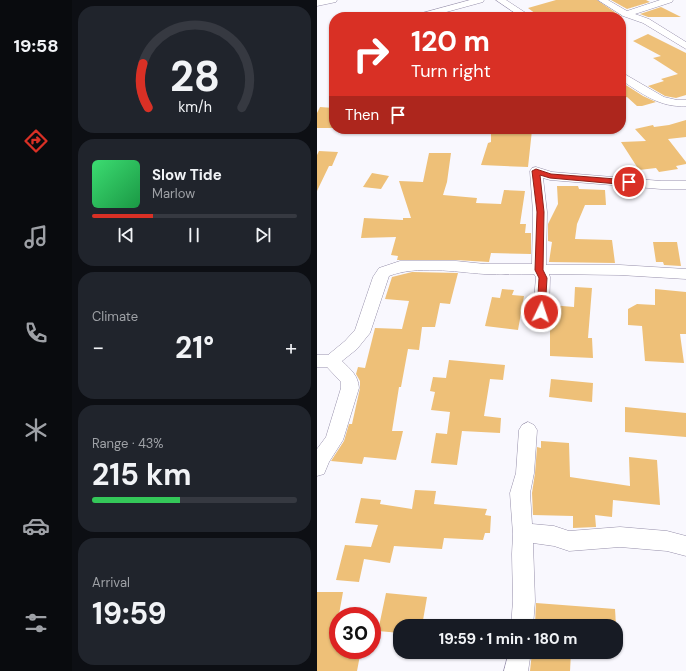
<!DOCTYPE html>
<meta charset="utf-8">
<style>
:root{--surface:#171b24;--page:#20242c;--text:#f1f3f6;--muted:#9ea1a6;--line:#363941;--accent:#d93025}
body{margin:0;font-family:"DM Sans",sans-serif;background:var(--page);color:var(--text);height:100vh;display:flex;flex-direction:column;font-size:15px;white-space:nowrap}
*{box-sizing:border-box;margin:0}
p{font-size:13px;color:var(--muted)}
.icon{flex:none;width:22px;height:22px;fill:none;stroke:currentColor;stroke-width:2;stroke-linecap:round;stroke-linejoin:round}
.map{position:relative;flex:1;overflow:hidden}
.drawer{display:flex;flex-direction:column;gap:6px;padding:6px;background:#0d0f14;width:245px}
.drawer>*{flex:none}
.top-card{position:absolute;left:12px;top:12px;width:297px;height:122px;border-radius:16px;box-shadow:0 1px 3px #0004;background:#d93025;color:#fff;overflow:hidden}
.speed{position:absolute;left:12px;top:607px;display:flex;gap:8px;font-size:20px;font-weight:700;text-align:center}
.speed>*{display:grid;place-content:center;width:52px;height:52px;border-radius:50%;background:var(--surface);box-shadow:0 1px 3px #0004;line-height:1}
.speed .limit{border:6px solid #d22;background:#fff;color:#111}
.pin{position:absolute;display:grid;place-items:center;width:34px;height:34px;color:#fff;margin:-17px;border:2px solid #fff;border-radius:50%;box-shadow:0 1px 4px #0007}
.me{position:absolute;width:44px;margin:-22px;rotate:4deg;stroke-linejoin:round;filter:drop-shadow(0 0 3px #0008)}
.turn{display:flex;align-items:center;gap:14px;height:84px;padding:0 16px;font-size:18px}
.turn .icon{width:52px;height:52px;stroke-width:2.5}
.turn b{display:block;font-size:28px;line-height:34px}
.then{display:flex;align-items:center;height:38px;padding:0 16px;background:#0003;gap:8px;font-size:15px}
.big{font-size:30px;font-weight:700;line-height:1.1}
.drawer .widget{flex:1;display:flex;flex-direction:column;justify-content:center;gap:6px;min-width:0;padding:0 14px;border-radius:16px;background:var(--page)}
.drawer .dial{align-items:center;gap:0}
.dial svg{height:104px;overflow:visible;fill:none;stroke:var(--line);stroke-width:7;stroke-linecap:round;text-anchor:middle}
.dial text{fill:var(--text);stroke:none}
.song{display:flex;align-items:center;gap:12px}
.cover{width:48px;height:48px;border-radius:6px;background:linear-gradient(135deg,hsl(140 70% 55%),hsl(140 70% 35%))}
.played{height:4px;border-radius:2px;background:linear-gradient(90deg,var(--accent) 30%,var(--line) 30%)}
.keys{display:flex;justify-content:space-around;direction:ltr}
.heat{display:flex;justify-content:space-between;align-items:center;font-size:22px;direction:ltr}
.charge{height:6px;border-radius:3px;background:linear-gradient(90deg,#34c759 43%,var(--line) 0)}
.trip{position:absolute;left:76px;top:619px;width:230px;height:40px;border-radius:16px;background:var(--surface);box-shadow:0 1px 3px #0004;font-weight:700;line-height:40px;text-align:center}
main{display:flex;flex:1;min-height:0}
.dock{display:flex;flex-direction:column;width:72px;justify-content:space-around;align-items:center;background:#090b0e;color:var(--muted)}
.dock .icon{width:28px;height:28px}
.dock .on{color:var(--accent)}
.dock b{font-size:18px;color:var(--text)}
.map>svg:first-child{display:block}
.building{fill:#eec078}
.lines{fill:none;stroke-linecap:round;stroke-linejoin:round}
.minor-casing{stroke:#9790ab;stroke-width:1}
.minor{fill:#fff;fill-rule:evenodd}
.route{fill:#d93025;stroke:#8d1f18}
</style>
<main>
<nav class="dock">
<b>19:58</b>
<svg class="icon on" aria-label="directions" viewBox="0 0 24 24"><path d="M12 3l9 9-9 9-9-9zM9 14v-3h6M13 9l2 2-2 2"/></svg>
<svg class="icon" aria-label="music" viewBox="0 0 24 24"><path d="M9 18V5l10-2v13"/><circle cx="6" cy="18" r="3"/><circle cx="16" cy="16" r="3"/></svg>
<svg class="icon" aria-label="phone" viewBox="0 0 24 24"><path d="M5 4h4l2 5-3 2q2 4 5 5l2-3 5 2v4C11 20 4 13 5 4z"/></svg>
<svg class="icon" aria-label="climate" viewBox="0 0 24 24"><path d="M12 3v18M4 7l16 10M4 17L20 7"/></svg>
<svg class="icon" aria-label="car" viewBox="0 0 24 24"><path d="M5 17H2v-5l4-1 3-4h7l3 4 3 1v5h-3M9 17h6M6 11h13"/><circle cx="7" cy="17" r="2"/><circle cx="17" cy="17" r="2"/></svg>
<svg class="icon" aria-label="filters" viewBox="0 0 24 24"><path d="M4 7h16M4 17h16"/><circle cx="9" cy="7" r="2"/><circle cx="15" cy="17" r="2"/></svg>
</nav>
<section class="drawer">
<div class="widget dial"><svg viewBox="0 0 100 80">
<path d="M14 69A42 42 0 1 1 86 69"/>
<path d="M14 69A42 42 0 0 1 10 35" stroke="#d93025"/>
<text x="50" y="56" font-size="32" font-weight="700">28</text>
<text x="50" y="72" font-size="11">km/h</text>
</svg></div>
<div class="widget">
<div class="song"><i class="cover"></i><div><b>Slow Tide</b><p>Marlow</p></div></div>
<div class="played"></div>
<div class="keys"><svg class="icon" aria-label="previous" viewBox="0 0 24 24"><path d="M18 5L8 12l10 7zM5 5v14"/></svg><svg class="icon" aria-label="pause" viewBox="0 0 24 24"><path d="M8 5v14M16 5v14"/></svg><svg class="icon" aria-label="next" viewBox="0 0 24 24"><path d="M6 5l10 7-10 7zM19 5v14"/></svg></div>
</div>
<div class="widget"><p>Climate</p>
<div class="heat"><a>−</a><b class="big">21°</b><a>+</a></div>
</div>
<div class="widget"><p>Range · 43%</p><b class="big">215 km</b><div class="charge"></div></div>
<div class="widget"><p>Arrival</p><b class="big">19:59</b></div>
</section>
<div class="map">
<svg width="369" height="671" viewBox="0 0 369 671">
<rect width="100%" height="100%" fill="#f9f8fe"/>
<g class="building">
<polygon points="239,0 280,0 305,17 223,17 211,8"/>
<polygon points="294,0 329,0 333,2 310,9"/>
<polygon points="344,7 364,17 331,17 323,14"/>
<polygon points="331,34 369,53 369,95 359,98 348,96 331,86 347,81 344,79 361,74 336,58 344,56 316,41"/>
<polygon points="304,82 326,96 339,102 325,106 320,106 310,97 304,99"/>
<polygon points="3,107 17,108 17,128 0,128 0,113"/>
<polygon points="369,120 369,137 351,139 369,162 369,164 359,166 361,169 342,172 339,168 322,170 304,142 329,141 318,129 336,125 337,127 352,125"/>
<polygon points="174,129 215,130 211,167 164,165 171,143 174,142"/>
<polygon points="2,151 21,152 15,166 12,166 0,191 0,155"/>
<polygon points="112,153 134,153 130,182 126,195 160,198 159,203 184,204 187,190 208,191 203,224 209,224 208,233 214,233 214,254 174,253 172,262 139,260 80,260 81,256 74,255 79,237 44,238 47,218 86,220 86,218 94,218 82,181 106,182"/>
<polygon points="55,173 72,176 64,189 46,187"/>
<polygon points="240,186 261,186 262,189 288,190 289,205 268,205 260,224 258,239 295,240 298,263 232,262 235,242 231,241 231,224 241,204"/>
<polygon points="336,242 360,242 364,266 347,265 346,262 339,262"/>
<polygon points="95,272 141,273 133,304 123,303 118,327 105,327 102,350 91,349 84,387 82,387 75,431 86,431 79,460 47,457 45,464 14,461 27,441 32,424 35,424 43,388 43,381 39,374 41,367 48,368 58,328 85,329 92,301 68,299 75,277"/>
<polygon points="258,287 275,288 271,338 275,338 276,358 233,356 233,323 225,322 225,319 230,317 233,313 234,305 257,307"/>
<polygon points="185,289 197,290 195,295 207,296 201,330 168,326 175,297 183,298"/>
<polygon points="338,289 369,292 369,334 363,334 367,363 328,361 325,326 311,325 311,309 320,304 338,305"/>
<polygon points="132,360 188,365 186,380 173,379 167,416 184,418 183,433 145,431 140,465 114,463 119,433 130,434 133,412 114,410 118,392 113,391 116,377 129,378"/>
<polygon points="234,379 276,383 275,402 232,397"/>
<polygon points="308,407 369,413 369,437 308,432"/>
<polygon points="224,441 252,443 253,477 313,486 312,457 340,460 343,505 296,500 295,517 278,515 279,527 256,528 256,516 216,515 215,493 218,473 220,447 224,448"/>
<polygon points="98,490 119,491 117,504 170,509 168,515 174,516 173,533 168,533 166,540 127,538 125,549 77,546 73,563 47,559 42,582 19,580 28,545 54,547 61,525 38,523 44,498 64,500 63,504 95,509"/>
<polygon points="0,592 26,592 17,642 21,643 21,650 44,650 40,671 0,671"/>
<polygon points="69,593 110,597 105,626 83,626 83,633 61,631"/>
<polygon points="219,603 298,609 299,626 218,625"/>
<polygon points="215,652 254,652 253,671 213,671"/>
</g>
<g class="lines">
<g class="minor-casing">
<g id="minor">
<polygon points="0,0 20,0 19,2 0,6"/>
<polygon points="153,0 167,0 166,2 111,17 96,17 98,15"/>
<polygon points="179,0 189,0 215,17 204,17"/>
<polygon points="281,0 291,0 310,11 343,0 356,0 355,2 318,14 332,19 369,42 369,49 326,23 306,16"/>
<path d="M 304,72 L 347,97 L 360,100 L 369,100 L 369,106 C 343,108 324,93 304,80 Z"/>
<path d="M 219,167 L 235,172 L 344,181 L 369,181 L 369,189 L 344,189 L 233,180 L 226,178 L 230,212 L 229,265 L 303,265 L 369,269 L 369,279 L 303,275 L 232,274 L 233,277 L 232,312 L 229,316 L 224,318 L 219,316 L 216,312 L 219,277 L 217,274 C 201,274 184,275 167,274 C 138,272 100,265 72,276 L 53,333 L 40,349 L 25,361 C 34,370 41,375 42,388 L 26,440 L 12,462 L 7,474 L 0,476 L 0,449 L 9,437 L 24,388 L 24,382 L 10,367 L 0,367 L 0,355 L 11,355 L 28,341 L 38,330 L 56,277 L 62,268 L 83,261 L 139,261 L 168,264 L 215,264 L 216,212 L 213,171 L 215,168 Z"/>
<polygon points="211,422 217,425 220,430 217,473 213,493 215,524 237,526 252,531 303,527 350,531 369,536 369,556 350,551 303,547 252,551 237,546 216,543 218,601 216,626 194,626 196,601 195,554 196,534 193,493 199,473 202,430 205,425"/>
<polygon points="192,652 214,652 211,671 187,671"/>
</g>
</g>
<use href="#minor" class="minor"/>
</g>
<polygon class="route" points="219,169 234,174 312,180 316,182 312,185 233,178 223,175 227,212 226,270 230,278 228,312 224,315 220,312 222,278 218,270 220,212 215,171"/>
</svg>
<div class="speed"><div class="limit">30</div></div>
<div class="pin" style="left:312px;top:182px;background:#d93025"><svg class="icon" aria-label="arrive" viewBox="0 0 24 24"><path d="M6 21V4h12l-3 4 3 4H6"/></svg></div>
<svg class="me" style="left:224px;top:312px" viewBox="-20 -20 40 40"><circle r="17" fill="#d93025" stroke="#fff" stroke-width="3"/><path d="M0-11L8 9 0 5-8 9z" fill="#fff"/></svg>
<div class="trip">19:59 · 1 min · 180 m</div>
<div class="top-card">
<div class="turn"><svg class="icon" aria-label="right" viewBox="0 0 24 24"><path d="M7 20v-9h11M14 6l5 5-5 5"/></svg><div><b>120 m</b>Turn right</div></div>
<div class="then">Then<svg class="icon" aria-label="arrive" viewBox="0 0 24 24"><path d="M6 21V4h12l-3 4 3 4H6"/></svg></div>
</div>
</div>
</main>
